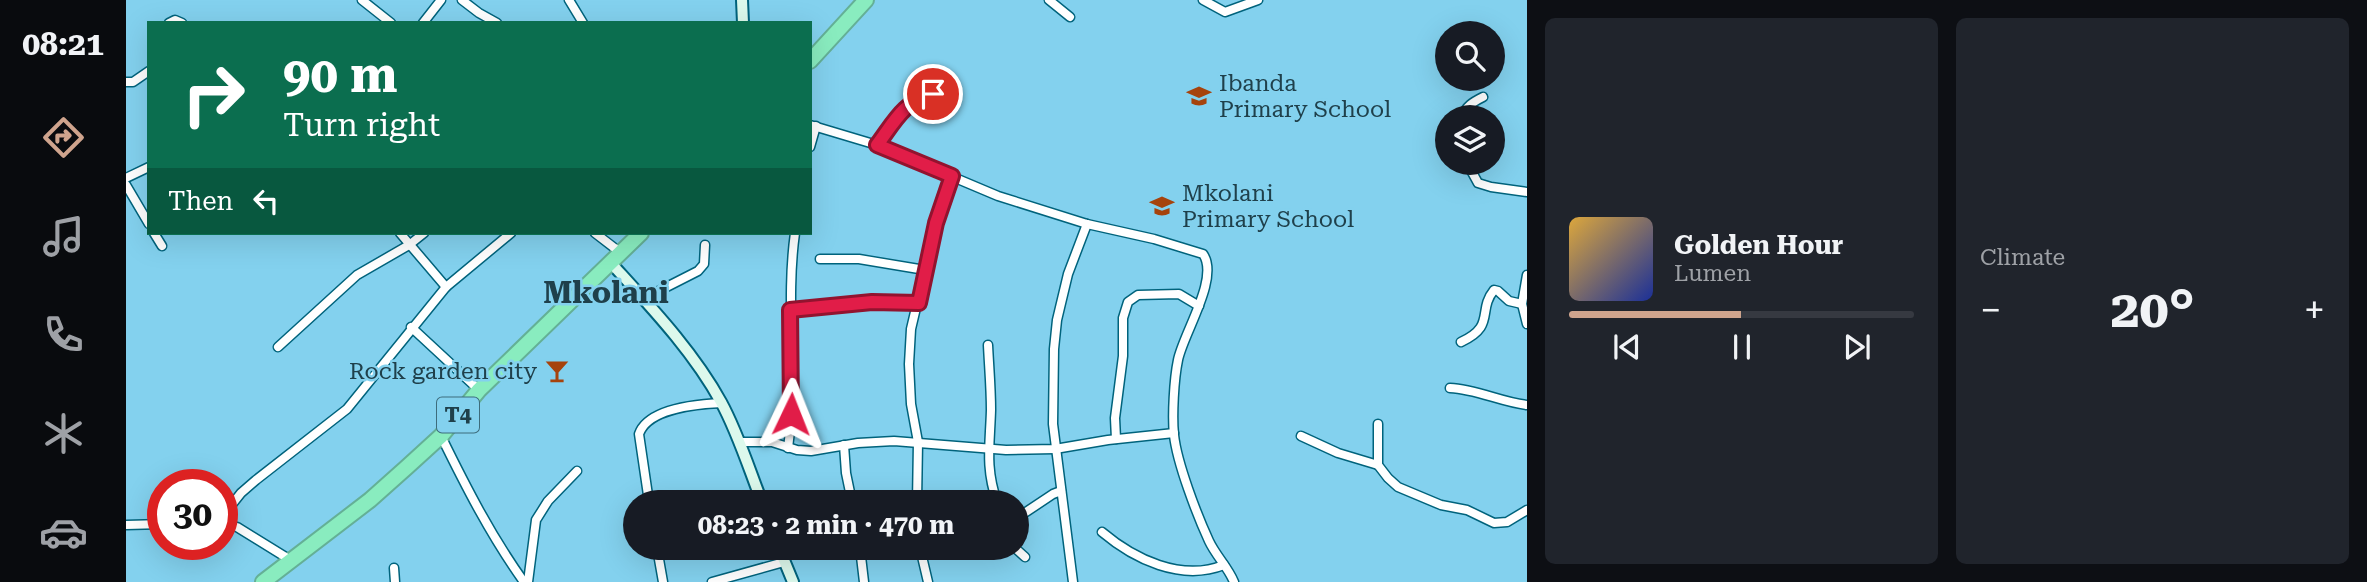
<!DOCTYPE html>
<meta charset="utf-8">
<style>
:root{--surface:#171b24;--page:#20242c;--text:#f1f3f6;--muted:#9ea1a6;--line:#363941;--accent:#cfa48d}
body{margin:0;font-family:"Roboto Serif",serif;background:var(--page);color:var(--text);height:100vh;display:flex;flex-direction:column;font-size:26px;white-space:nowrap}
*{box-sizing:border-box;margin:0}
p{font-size:23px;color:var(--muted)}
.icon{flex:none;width:38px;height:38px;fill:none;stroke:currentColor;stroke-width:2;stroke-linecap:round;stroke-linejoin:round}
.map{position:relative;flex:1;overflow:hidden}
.side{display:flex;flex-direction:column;gap:18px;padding:18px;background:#0d0f14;width:840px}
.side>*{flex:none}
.banner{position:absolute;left:21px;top:21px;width:665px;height:214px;border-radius:0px;box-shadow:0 7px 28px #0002;background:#0b6e4f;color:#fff;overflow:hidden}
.fabs{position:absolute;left:1309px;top:21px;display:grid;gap:14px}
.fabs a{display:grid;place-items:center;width:70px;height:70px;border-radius:50%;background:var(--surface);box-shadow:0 7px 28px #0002;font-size:35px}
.speed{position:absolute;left:21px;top:469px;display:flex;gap:14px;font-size:35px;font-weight:700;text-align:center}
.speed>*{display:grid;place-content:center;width:91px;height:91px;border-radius:50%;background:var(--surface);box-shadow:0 7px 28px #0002;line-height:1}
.speed .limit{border:10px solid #d22;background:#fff;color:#111}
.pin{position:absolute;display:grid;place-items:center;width:60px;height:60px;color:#fff;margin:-30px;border:4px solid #fff;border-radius:50%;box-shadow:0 2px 7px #0007}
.me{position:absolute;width:77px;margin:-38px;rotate:2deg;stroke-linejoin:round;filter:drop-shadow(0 0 5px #0008)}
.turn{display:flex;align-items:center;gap:24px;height:147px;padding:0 21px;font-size:32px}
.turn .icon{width:91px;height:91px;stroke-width:2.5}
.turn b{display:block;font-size:49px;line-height:60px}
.then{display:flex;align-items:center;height:66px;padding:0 21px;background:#0003;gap:14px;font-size:26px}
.big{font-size:52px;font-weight:700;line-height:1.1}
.side .card{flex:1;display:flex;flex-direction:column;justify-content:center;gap:10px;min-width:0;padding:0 24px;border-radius:10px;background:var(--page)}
.song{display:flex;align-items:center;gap:21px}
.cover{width:84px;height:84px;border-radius:10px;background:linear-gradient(135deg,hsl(40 70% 55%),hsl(230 70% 35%))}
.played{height:7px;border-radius:4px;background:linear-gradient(90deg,var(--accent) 50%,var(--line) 50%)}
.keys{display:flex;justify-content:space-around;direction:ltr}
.heat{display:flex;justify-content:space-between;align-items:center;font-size:38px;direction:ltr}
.side .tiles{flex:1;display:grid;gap:18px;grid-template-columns:repeat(2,1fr)}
.trip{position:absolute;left:497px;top:490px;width:406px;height:70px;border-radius:35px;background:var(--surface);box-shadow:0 7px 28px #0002;font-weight:700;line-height:70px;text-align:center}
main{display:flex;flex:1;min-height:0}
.dock{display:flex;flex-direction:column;width:126px;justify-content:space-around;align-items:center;background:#090b0e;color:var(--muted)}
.dock .icon{width:49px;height:49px}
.dock .current{color:var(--accent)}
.dock b{font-size:32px;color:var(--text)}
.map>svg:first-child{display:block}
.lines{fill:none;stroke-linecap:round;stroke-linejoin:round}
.street-casing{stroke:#00637c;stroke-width:11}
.secondary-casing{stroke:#00637c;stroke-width:14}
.highway-casing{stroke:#64b096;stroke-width:18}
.street{stroke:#fff;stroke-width:8}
.secondary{stroke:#dcf9ec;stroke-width:10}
.highway{stroke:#89ecbf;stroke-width:14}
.route-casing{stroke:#92132f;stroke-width:18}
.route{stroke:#e11d48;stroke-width:12}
.labels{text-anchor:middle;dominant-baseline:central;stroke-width:5;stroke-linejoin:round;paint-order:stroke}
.shield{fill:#83d1ee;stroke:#3d6c7c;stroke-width:2}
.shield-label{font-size:21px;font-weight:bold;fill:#1f404b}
.poi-label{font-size:23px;fill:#1f404b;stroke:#83d1ee;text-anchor:start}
.district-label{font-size:30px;font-weight:bold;fill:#1f404b;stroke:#83d1ee}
</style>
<main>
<nav class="dock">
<b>08:21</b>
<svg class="icon current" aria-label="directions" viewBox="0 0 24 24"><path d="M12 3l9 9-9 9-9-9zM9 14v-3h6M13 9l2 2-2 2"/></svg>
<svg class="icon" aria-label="music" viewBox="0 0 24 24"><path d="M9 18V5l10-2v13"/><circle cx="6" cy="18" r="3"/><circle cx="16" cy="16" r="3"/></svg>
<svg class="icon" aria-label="phone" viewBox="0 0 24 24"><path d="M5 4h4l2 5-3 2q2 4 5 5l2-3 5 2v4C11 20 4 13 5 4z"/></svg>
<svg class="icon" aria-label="climate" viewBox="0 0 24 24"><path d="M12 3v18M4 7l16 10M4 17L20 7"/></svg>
<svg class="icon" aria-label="car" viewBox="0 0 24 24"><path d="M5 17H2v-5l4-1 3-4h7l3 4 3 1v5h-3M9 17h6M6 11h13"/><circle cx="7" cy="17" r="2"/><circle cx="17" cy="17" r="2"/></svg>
</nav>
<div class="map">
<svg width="1401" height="582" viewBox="0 0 1401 582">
<rect width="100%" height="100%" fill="#83d1ee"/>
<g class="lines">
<g class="street-casing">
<g id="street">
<polyline points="236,0 265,23"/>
<polyline points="336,0 353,13 371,23"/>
<polyline points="443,0 457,23"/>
<polyline points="923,0 944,17"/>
<polyline points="1077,0 1099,12 1132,0"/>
<polyline points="43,23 49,20 56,23"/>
<polyline points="297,23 315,0"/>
<polyline points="0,82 7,82 23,71"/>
<path d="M 1336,117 C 1340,106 1347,102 1357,97"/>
<path d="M 684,125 L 751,145 L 872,196 L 961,224 L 1028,239 L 1077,254 C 1094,278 1057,334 1052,360 C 1048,379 1046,416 1048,435 C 1051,463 1071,515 1083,541 C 1090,556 1102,567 1108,582"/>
<path d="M 751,145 C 769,120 776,103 807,94"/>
<polyline points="684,147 690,126"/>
<polyline points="1341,163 1352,183 1365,187 1401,192"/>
<polyline points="0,178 23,167"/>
<polyline points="0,185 23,224"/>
<polyline points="28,233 36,246"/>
<polyline points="274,233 320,287"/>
<polyline points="469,233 495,253"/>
<polyline points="694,259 733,259 799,270"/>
<polyline points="1401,275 1396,304 1401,324"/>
<polyline points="517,299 572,271 578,264 579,245"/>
<polyline points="664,310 746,302 793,303"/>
<polyline points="285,327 353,390"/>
<path d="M 1335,342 C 1370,326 1351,311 1368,290 L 1372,291 L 1383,301 L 1396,304"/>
<path d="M 862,345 C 863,366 865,388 865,410 C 864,445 859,467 871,502"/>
<polyline points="152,347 231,275 283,245 298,233"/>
<path d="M 1324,388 C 1350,389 1375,402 1401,405"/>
<polyline points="1252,424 1252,465 1262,478 1272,487 1315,505 1341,510 1368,523 1381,522 1401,510"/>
<path d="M 315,436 C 340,487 365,536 398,582"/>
<polyline points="1175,436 1212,453 1252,465"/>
<polyline points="990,439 989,418 997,356 997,318 1002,302 1012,295 1053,294 1073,306"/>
<polyline points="613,442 646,442 671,450 685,451 732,443 768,441 880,450 929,449 982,440 1048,433"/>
<polyline points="718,445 720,473 726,502"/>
<path d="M 662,448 C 672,377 659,304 669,233"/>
<path d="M 523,502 L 513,434 C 522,408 573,404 596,403"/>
<polyline points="791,502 792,442 785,404 783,364 785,329 810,223 826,176"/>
<polyline points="96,517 115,493 130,480 221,409 320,287 385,233"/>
<polyline points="891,518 927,494 935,491"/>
<polyline points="96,523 111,527 166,561"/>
<polyline points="0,525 37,524"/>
<path d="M 976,532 C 1008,559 1055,582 1098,565"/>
<polyline points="531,548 537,582"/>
<polyline points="734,548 738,582"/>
<polyline points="794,548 802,582"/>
<polyline points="889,548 899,557"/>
<polyline points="268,568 269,582"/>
<polyline points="402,582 410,520 422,501 451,471"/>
<polyline points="586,582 658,562"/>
<polyline points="947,582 927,424 928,349 931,320 942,274 961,224"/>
</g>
</g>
<g class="secondary-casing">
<g id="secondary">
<polyline points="616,0 617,23"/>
<path d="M 485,263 C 524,306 567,351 595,402 C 612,433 623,469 636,502"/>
<polyline points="653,548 667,582"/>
</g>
</g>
<g class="highway-casing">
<g id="highway">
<polyline points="684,61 740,0"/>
<polyline points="137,582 244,500 281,467 315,436 353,390 515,233"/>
</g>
</g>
<use href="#street" class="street"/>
<use href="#secondary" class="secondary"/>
<use href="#highway" class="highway"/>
</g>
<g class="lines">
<g class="route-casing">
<path id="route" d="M 665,414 L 664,310 L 746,302 L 793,303 L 810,223 L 826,176 L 751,145 C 769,121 777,102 807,94"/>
</g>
<use href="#route" class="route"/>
</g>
<defs>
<g id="school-bare" transform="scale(1.89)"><path d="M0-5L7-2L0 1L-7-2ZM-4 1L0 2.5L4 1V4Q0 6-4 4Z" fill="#a6430c" stroke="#83d1ee" stroke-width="2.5" paint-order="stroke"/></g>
<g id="bar-bare" transform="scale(1.89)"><path d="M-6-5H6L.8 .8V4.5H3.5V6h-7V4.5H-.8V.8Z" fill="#a6430c" stroke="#83d1ee" stroke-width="2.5" paint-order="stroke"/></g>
</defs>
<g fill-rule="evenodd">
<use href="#school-bare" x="1073" y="96"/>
<use href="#school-bare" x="1036" y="206"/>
<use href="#bar-bare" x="431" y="371"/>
</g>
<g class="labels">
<rect class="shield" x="311" y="397.5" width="42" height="35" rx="5"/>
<g class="shield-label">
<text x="332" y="415">T4</text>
</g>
<g class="poi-label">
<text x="1093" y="83">Ibanda<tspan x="1093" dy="26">Primary School</tspan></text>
<text x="1056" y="193">Mkolani<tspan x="1056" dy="26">Primary School</tspan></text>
<text x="411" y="371" text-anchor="end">Rock garden city</text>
</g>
<g class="district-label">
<text x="480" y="292">Mkolani</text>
</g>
</g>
</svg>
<div class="fabs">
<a><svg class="icon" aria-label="search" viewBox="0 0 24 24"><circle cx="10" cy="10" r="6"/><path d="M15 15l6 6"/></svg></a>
<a><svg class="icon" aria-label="layers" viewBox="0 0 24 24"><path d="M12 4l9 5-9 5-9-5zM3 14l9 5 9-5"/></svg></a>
</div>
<div class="speed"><div class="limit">30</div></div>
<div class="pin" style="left:807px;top:94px;background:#d93025"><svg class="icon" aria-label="arrive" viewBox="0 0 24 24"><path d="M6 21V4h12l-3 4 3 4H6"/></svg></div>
<svg class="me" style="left:665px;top:414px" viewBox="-20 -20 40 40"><path d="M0-17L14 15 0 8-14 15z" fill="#e11d48" stroke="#fff" stroke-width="4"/></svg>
<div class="trip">08:23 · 2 min · 470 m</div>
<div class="banner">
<div class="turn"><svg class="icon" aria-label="right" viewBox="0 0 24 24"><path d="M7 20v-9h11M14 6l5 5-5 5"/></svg><div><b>90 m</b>Turn right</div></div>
<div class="then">Then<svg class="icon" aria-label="left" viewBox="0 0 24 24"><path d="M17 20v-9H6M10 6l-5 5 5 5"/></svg></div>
</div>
</div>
<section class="side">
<div class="tiles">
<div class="card">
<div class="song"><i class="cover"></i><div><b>Golden Hour</b><p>Lumen</p></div></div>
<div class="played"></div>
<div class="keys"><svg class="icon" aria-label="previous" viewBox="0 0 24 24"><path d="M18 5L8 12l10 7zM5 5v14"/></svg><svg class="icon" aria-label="pause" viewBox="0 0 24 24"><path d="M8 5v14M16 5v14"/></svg><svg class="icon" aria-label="next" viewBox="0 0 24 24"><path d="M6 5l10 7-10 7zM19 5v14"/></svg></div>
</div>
<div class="card"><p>Climate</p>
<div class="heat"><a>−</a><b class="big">20°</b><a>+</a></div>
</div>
</div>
</section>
</main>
